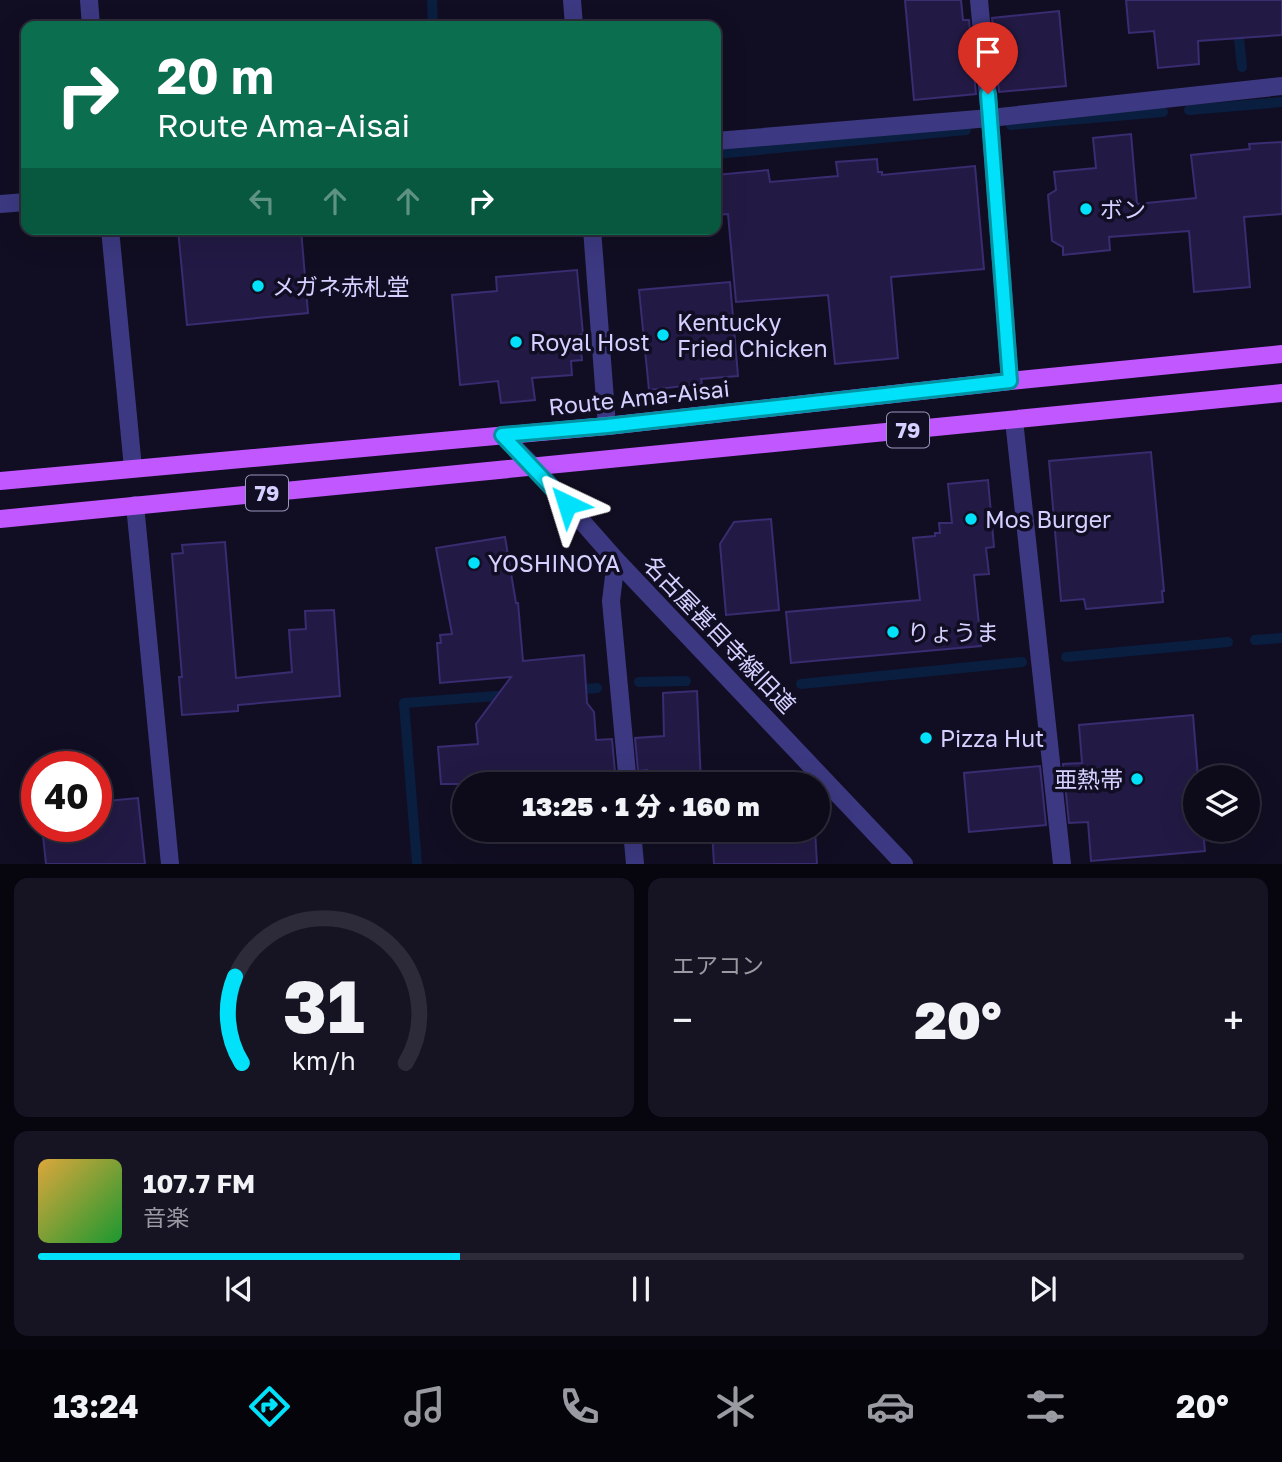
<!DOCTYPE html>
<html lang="ja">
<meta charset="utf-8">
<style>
:root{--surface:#0d0a1a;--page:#161323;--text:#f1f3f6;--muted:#9a9aa2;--line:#2d2b39;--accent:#01e2fa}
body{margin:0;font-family:"Golos Text","Noto Sans JP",sans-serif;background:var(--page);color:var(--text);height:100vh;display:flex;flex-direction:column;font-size:26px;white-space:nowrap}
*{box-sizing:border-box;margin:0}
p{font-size:23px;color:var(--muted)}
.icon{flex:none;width:38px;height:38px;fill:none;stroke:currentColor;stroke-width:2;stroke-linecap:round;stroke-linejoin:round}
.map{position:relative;height:864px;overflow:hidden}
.side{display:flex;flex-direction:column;gap:14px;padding:14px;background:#07060e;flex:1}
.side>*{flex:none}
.banner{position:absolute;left:21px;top:21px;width:700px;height:214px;border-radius:14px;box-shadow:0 7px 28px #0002,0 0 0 2px var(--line);background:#0b6e4f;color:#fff;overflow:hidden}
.tools{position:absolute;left:1183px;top:765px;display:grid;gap:14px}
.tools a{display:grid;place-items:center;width:77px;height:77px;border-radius:50%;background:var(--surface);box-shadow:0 7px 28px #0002,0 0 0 2px var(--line);font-size:35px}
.speed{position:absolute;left:21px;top:751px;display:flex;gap:14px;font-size:35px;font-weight:700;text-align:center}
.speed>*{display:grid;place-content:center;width:91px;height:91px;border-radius:50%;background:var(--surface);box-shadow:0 7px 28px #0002,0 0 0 2px var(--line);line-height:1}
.speed .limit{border:10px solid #d22;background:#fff;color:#111}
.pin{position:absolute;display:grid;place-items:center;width:60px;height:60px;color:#fff;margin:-72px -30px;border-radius:50% 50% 50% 0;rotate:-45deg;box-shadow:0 0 7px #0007}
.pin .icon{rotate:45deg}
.me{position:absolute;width:77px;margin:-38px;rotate:319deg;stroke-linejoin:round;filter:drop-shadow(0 0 5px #0008)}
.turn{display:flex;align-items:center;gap:24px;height:147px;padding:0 21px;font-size:32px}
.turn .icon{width:91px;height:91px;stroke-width:2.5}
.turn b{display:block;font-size:49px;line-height:60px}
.lanes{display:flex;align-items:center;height:66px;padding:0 21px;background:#0003;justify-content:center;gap:35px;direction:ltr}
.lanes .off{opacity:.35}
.big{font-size:52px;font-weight:800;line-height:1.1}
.side .card{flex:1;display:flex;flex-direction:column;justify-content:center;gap:10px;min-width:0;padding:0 24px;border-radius:14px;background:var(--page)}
.side .dial{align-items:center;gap:0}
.dial svg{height:182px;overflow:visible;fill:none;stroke:var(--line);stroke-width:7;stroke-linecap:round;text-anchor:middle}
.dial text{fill:var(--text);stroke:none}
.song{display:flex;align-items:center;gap:21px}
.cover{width:84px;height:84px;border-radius:10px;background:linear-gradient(135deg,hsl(40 70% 55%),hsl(130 70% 35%))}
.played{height:7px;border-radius:4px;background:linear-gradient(90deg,var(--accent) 35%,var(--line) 35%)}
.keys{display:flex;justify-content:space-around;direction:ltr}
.heat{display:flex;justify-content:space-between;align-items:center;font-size:38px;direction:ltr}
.side .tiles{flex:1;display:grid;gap:14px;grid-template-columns:1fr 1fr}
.card:last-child{grid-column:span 2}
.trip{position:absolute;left:452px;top:772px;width:378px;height:70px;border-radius:35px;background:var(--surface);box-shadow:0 7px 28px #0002,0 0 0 2px var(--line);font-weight:800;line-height:70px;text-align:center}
.dock{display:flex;height:112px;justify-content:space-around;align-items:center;background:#05040a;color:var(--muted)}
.dock .icon{width:49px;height:49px}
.dock .current{color:var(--accent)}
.dock b{font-size:32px;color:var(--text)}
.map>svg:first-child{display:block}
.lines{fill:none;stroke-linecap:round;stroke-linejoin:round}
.stream{stroke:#0a1e40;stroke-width:10}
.building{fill:#221a44;stroke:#392c70;stroke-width:2}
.minor{stroke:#3c3982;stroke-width:18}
.major{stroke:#c057ff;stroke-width:18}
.route-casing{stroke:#0193a2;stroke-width:18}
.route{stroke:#01e2fa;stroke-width:12}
.poi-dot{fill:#01e2fa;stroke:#110e23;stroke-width:2.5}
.labels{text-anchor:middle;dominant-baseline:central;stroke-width:7;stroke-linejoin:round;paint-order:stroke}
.shield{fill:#110e23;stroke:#9a96bd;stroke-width:2}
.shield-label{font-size:21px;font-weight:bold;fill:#d5d0ff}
.poi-label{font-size:23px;fill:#d5d0ff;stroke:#110e23;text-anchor:start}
.street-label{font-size:23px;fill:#d5d0ff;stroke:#110e23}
</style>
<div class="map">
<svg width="1282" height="864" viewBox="0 0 1282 864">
<rect width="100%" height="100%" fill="#110e23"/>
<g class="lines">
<g class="stream">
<polyline points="432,0 433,26"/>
<polyline points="1235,0 1242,67"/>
<polyline points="1189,110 1282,102"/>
<polyline points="1011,125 1163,112"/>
<polyline points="716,154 966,130"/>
<polyline points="1255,640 1282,638"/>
<polyline points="1066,657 1228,642"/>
<polyline points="639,682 686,681"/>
<polyline points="801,684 1022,662"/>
<polyline points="574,690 597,688"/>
<polyline points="417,864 404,703 509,695"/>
</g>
</g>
<g class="building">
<polygon points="905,0 961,0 963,20 969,20 976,94 914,100"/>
<polygon points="1126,0 1282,0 1282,35 1198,41 1199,64 1158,68 1154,31 1129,33"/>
<polygon points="1059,11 1066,86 999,92 992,18"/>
<polygon points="1131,134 1137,204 1196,198 1191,155 1250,149 1249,144 1282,142 1282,214 1244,217 1250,287 1194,292 1189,231 1109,237 1110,250 1063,255 1063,247 1052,241 1048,195 1056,190 1054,172 1096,168 1093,138"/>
<polygon points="877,159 878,172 882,172 882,175 975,166 984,269 891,277 898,358 835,364 828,295 736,302 728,214 716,215 716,175 768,170 770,182 838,176 836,162"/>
<polygon points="178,229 301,229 308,313 187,325"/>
<polygon points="577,270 583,334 579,335 582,360 571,361 572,375 532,378 535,400 501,403 498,381 460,385 452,295 497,291 496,277"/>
<polygon points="730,282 738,376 701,379 702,384 649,390 639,290"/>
<polygon points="1151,452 1164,591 1162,591 1163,602 1086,609 1084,599 1061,601 1049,461"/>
<polygon points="988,480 994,547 986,548 989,574 974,575 981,646 791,663 786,612 920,600 913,538 935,536 935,533 940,533 939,523 952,523 948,484"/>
<polygon points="771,519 779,610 726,615 720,544 734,522"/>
<polygon points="505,537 516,603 518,603 523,661 584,655 587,703 594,712 596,740 612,739 615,772 587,773 588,782 582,783 582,784 441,784 438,747 478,744 476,724 511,677 440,683 437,643 441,643 440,635 452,634 436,548"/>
<polygon points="225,542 236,678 292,672 289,630 306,629 305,611 334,610 340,696 238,705 238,711 182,715 179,677 182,677 172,554 183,553 182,545"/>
<polygon points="697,691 701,784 648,784 647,770 638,771 635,738 664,736 663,693"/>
<polygon points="1193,715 1198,777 1195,777 1195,830 1203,830 1205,851 1091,861 1088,822 1069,823 1063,764 1082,763 1079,725"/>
<polygon points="1040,766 1046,825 969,832 964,773"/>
<polygon points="138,798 145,864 46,864 42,826 96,826 96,802"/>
<polygon points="712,830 815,830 817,864 714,864"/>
</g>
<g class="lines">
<g class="minor">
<polyline points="89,0 91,26"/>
<polyline points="572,0 574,26"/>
<polyline points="979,0 990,118 1010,381"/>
<polyline points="716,141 990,118 1282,86"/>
<polyline points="0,204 26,202"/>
<polyline points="110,229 133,468"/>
<polyline points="592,229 607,426"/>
<polyline points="1014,420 1062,864"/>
<polyline points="502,435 534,467 616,560 904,864"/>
<polyline points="135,505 170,864"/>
<polyline points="616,560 611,601 628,784"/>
<polyline points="632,830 635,864"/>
</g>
<g class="major">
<polyline points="0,481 607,426 1010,381 1282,354"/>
<polyline points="0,519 1282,393"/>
</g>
</g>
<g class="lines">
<g class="route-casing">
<polyline id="route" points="567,504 502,435 607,426 1010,381 988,94"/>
</g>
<use href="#route" class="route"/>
</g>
<g class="poi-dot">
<circle cx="1086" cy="209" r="7"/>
<circle cx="258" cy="286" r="7"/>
<circle cx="663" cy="335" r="7"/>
<circle cx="516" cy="342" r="7"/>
<circle cx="971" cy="519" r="7"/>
<circle cx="474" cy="563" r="7"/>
<circle cx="893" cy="632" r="7"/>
<circle cx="926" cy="738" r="7"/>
<circle cx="1137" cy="779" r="7"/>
</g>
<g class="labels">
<g class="shield">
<rect x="887" y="412.5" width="42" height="35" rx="5"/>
<rect x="246" y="475.5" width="42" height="35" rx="5"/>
</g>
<g class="shield-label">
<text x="908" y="430">79</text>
<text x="267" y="493">79</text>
</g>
<g class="poi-label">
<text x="1100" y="209">ボン</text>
<text x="272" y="286">メガネ赤札堂</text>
<text x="677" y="322">Kentucky<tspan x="677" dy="26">Fried Chicken</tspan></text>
<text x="530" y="342">Royal Host</text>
<text x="985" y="519">Mos Burger</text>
<text x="488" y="563">YOSHINOYA</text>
<text x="907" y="632">りょうま</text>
<text x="940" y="738">Pizza Hut</text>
<text x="1123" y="779" text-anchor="end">亜熱帯</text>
</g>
<g class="street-label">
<text transform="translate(639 397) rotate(-6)">Route Ama-Aisai</text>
<text transform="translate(720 634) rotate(46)">名古屋甚目寺線旧道</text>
</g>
</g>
</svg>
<div class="tools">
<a><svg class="icon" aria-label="layers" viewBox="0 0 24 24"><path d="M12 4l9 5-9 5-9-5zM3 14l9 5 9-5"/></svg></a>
</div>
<div class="speed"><div class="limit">40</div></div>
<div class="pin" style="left:988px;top:94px;background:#d93025"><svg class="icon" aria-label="arrive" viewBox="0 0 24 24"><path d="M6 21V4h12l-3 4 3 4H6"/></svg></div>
<svg class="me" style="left:567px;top:504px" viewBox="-20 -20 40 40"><path d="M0-17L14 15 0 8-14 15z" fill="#01e2fa" stroke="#fff" stroke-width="4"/></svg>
<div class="trip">13:25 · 1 分 · 160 m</div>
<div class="banner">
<div class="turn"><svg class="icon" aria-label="right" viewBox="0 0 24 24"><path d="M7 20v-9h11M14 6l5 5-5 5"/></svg><div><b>20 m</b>Route Ama-Aisai</div></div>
<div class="lanes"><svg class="icon off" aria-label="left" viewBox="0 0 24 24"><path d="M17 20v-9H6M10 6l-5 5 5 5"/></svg><svg class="icon off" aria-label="ahead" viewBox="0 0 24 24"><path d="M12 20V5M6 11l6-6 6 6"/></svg><svg class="icon off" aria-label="ahead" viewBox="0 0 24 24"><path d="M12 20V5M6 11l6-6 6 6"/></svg><svg class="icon" aria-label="right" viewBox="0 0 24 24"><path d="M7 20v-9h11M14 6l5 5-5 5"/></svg></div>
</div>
</div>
<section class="side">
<div class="tiles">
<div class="card dial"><svg viewBox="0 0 100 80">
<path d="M14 69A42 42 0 1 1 86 69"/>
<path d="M14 69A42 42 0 0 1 11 31" stroke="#01e2fa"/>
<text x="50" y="56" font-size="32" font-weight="700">31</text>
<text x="50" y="72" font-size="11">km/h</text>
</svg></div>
<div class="card"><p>エアコン</p>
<div class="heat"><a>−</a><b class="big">20°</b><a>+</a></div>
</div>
<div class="card">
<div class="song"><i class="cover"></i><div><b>107.7 FM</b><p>音楽</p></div></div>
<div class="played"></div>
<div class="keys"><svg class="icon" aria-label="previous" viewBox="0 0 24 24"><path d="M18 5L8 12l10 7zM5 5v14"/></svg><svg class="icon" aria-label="pause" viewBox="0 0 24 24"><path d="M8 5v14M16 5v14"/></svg><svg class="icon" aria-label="next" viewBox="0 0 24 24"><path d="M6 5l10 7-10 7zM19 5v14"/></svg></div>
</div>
</div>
</section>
<nav class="dock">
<b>13:24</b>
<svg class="icon current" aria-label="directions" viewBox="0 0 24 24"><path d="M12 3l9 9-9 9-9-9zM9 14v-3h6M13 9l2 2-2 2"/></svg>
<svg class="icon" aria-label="music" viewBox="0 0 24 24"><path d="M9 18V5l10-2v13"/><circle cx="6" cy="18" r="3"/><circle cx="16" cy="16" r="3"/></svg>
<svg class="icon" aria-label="phone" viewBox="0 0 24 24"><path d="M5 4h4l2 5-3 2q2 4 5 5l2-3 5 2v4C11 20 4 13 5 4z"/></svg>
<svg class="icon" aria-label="climate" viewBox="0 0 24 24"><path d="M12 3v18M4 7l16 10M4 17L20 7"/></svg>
<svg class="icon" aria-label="car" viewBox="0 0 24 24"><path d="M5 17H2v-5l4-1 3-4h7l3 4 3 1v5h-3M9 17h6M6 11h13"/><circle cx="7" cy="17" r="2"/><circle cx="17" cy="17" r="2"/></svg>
<svg class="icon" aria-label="filters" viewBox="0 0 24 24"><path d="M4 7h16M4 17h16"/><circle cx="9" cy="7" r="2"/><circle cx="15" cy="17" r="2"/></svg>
<b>20°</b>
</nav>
